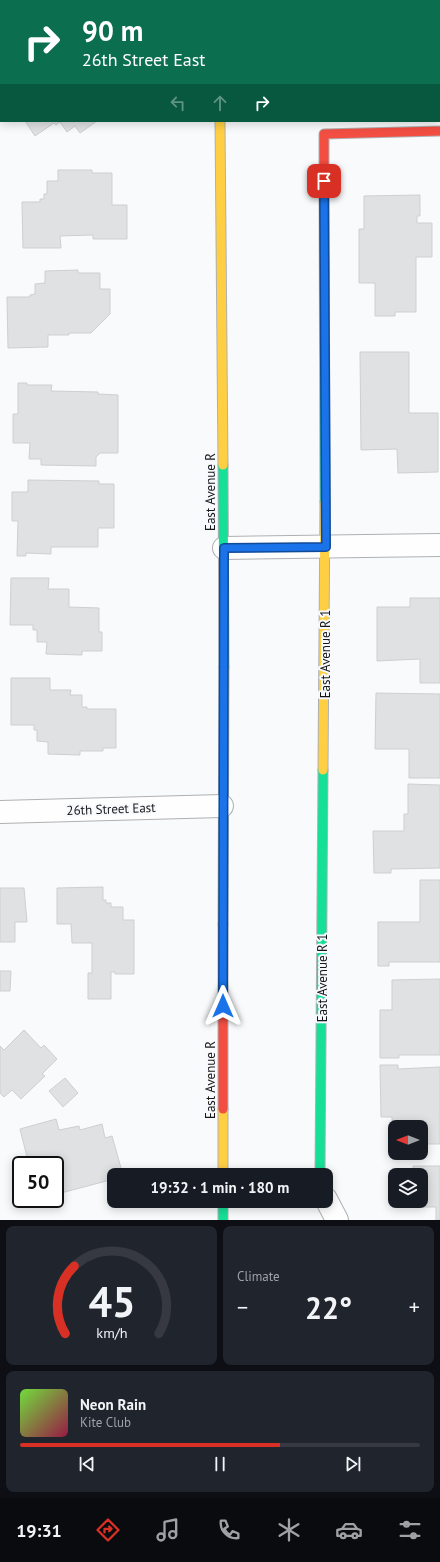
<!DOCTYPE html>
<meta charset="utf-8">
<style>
:root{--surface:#171b24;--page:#20242c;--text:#f1f3f6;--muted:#9ea1a6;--line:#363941;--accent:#d93025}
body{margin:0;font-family:"PT Sans",sans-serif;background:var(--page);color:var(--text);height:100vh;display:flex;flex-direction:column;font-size:15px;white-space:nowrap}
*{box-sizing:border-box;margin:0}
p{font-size:13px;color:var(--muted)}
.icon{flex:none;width:22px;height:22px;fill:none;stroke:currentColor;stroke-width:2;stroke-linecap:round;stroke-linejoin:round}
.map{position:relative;height:1220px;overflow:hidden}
.side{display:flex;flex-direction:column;gap:6px;padding:6px;background:#0d0f14;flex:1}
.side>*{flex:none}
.hud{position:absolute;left:0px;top:0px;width:440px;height:122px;box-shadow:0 2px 10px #0003;background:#0b6e4f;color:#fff;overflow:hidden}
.needle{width:26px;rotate:270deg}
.controls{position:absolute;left:388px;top:1120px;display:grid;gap:8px}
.controls a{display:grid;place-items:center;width:40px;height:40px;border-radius:8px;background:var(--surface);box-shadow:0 2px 10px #0003;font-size:20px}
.speed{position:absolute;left:12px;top:1156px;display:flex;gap:8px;font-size:20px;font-weight:700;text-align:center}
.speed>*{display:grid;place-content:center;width:52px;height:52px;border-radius:50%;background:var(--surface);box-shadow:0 2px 10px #0003;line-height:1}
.speed .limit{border:2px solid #111;border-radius:6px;background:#fff;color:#111}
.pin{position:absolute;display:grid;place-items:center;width:34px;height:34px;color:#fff;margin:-17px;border-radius:8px;box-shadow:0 2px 6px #0006}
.me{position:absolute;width:44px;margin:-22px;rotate:0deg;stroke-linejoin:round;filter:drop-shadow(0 0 3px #0008)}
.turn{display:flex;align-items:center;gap:14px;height:84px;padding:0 16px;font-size:18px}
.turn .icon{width:52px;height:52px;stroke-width:2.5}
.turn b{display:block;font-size:28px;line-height:34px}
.lanes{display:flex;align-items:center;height:38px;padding:0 16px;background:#0003;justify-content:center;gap:20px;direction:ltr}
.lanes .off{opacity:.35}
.big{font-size:30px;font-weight:600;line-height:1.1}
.side .widget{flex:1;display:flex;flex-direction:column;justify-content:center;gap:6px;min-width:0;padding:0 14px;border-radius:8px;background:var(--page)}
.side .dial{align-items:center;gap:0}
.dial svg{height:104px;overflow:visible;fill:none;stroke:var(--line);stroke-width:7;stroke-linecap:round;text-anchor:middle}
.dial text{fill:var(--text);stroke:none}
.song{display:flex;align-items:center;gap:12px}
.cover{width:48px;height:48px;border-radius:6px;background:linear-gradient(135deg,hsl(100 70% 55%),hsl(340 70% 35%))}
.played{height:4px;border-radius:2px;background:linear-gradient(90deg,var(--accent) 65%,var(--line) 65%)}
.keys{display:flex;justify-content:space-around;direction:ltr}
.heat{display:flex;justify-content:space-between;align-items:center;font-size:22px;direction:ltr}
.side .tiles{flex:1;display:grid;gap:6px;grid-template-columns:1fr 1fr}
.widget:last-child{grid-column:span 2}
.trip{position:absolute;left:107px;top:1168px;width:226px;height:40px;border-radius:8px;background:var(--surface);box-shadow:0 2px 10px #0003;font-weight:600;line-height:40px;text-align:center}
.tabs{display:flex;height:64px;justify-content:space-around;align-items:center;background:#090b0e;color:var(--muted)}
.tabs .icon{width:28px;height:28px}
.tabs .on{color:var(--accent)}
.tabs b{font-size:18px;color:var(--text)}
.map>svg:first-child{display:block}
.building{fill:#e0e1e2;stroke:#cecfd0}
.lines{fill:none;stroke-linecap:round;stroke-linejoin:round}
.street-casing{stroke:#afb0b2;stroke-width:24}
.fast-casing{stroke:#afb0b2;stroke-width:11}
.slow-casing{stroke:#afb0b2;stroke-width:11}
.jam-casing{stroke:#afb0b2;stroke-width:11}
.street{stroke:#fefeff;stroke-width:22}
.fast{stroke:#16e098;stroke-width:9}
.slow{stroke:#ffcf43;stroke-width:9}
.jam{stroke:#f24e42;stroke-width:9}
.route-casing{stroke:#114b97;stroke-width:10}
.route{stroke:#1a73e8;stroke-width:7}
.labels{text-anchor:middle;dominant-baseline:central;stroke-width:4;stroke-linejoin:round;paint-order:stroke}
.street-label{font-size:13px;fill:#171718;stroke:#f8f9fd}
</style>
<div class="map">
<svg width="440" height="1220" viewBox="0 0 440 1220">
<rect width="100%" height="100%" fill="#f9fafc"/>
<g class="building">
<polygon points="0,0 38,0 1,1 0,65"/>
<rect x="311" y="0" width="68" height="1"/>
<polygon points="391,0 440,0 440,48 439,1"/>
<polygon points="25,121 97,121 80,133 75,126 67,132 60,122 56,125 54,123 35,136"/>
<polygon points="58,170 92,170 92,173 112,173 112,205 127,205 127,239 93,239 93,235 60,236 61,248 23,248 22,202 40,202 40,199 44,199 44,194 47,194 47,181 58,181"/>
<polygon points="420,195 420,216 417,216 417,223 432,223 432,257 416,257 416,312 395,312 395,316 375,316 375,283 359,283 359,229 364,229 364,196"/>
<polygon points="78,270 78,273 100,273 100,289 110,289 110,314 91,333 69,333 69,335 48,335 48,347 8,348 7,297 30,297 30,295 35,294 35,284 45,283 45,271"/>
<polygon points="360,352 409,352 409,413 438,413 438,472 398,473 397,449 361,450"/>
<polygon points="18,383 27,383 27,385 52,385 51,391 98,392 98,394 118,395 118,453 100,453 96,457 96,466 41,465 41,459 29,459 30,443 13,443 13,414 18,414"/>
<polygon points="28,480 99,481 99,484 114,484 114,528 98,528 98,547 51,547 51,554 26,553 26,556 17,556 18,521 12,521 12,492 28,492"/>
<polygon points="11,578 49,578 48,589 69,589 69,607 99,608 99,632 102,632 102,651 82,651 82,655 46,654 47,642 37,642 37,630 33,630 33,625 10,625"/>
<polygon points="410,598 440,598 440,683 420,683 420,659 377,661 377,607 410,607"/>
<polygon points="11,678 50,678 50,690 71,690 70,695 82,695 82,707 87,707 87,709 116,709 116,748 103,748 103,751 80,751 80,755 48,754 48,742 37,741 37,730 34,730 34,725 11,725"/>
<polygon points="376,693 440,694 440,778 409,778 409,749 375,749"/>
<polygon points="408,784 440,785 440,868 391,869 391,873 374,873 373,831 404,831 404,814 408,814"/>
<polygon points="420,880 440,880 440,962 389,962 389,966 378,966 378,922 420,922"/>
<polygon points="103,887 103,900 106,900 106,903 111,903 111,907 123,907 123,920 134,920 134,974 115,974 115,972 111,972 111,999 88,999 88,973 92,973 92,943 72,943 71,924 57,924 57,888"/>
<polygon points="0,888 24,888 27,922 15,922 15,942 0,942"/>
<polygon points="0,971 11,971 10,991 0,991"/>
<polygon points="440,979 440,1055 399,1055 399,1058 380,1058 380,1010 392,1010 392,980"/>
<polygon points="24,1030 41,1048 44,1045 57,1059 42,1074 45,1076 21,1099 12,1090 4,1097 0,1093 0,1046 4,1050"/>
<polygon points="380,1065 398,1065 398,1069 440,1067 440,1144 421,1144 421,1127 395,1127 395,1145 393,1145 392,1117 381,1117"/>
<polygon points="65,1078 78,1093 63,1107 49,1091"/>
<polygon points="56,1119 59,1130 79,1126 80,1130 102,1124 105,1138 112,1136 123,1175 114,1175 114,1179 61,1193 55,1165 49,1165 47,1160 29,1165 20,1129"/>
<polygon points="413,1166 440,1166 440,1220 436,1220 436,1207 413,1207 413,1201 421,1201 421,1175 413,1175"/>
</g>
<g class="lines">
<g class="street-casing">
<g id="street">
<polyline points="224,548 440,545"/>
<polyline points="0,812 222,806"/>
<polyline points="326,1199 337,1220"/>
</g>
</g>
<g class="fast-casing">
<g id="fast">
<polyline points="324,171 325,502"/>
<polyline points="223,465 224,667"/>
<polyline points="320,1175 323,770"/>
<polyline points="223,1201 223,1220"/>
</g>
</g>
<g class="slow-casing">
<g id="slow">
<polyline points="219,0 219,1"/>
<polyline points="220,121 223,465"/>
<polyline points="323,770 325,502"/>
<polyline points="223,924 224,667"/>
<polyline points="223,1175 223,1109"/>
</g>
</g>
<g class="jam-casing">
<g id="jam">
<polyline points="324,171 324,134 440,131"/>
<polyline points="223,1109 223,924"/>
</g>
</g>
<use href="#street" class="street"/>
<use href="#fast" class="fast"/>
<use href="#slow" class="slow"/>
<use href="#jam" class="jam"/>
</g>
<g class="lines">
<g class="route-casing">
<polyline id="route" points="223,1006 224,548 326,547 324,181"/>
</g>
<use href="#route" class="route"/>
</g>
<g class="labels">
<g class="street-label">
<text transform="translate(210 492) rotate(-90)">East Avenue R</text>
<text transform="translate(325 654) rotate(-90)">East Avenue R 1</text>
<text transform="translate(111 809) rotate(-2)">26th Street East</text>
<text transform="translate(322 978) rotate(-90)">East Avenue R 1</text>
<text transform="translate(210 1080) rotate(-90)">East Avenue R</text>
</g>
</g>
</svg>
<div class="controls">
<a><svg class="needle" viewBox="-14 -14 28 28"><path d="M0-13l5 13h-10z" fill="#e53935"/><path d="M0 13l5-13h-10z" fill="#9ea1a6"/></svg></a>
<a><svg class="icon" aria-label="layers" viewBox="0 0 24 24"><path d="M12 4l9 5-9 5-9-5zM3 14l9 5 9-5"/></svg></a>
</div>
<div class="speed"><div class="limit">50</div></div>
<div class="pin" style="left:324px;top:181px;background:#d93025"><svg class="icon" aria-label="arrive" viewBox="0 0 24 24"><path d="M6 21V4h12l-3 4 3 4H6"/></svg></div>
<svg class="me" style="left:223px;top:1006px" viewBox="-20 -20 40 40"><path d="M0-17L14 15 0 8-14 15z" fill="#1a73e8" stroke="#fff" stroke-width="4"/></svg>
<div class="trip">19:32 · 1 min · 180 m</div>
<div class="hud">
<div class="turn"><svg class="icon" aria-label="right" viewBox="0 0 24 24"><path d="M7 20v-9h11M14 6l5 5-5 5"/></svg><div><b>90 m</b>26th Street East</div></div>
<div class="lanes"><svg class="icon off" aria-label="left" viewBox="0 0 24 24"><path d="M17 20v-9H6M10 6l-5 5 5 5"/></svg><svg class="icon off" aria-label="ahead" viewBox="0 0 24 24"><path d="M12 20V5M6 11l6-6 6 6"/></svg><svg class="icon" aria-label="right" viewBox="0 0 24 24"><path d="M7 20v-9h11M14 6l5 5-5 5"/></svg></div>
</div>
</div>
<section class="side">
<div class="tiles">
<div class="widget dial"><svg viewBox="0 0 100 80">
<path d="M14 69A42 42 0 1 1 86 69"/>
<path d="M14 69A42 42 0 0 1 21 17" stroke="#d93025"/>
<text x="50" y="56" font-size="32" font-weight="700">45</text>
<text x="50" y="72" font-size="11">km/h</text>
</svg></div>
<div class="widget"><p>Climate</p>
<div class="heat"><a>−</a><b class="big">22°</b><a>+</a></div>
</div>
<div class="widget">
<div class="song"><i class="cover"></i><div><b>Neon Rain</b><p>Kite Club</p></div></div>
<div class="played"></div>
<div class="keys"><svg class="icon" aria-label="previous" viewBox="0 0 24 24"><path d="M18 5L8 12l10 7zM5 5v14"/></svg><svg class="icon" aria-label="pause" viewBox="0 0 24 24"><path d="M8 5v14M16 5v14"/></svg><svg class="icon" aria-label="next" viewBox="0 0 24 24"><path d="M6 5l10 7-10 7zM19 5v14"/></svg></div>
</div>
</div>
</section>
<nav class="tabs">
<b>19:31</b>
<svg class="icon on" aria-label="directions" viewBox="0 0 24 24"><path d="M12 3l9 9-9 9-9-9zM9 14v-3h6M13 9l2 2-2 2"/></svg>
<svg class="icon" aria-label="music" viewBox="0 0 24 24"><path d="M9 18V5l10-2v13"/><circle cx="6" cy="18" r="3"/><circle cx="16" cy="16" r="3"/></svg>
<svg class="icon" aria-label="phone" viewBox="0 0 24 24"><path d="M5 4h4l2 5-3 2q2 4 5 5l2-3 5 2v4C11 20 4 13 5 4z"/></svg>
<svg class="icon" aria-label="climate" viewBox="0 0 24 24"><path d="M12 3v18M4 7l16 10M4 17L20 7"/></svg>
<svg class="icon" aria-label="car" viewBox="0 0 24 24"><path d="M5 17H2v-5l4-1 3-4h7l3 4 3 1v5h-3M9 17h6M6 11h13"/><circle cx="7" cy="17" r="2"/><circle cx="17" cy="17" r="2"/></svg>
<svg class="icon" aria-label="filters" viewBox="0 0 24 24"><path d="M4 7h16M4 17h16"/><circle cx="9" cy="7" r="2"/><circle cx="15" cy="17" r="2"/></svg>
</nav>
